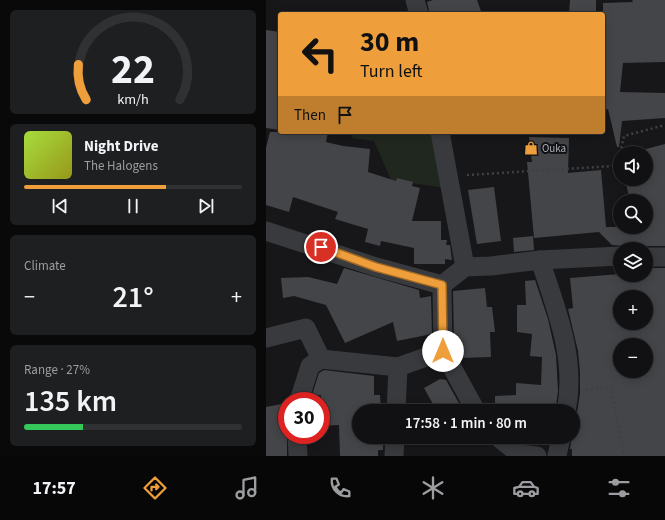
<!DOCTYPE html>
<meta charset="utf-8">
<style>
:root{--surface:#111113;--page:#1e1f21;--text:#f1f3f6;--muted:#9c9da0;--line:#303133;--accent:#ee9e3a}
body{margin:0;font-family:"Source Sans 3",sans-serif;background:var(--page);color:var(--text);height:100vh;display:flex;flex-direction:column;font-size:15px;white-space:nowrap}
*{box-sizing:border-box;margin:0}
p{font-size:13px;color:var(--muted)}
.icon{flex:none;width:22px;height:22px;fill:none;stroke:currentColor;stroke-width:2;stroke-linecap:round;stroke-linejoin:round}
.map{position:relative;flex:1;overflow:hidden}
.drawer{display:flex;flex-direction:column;gap:10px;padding:10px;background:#09090a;width:266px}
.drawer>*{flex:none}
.hud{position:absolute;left:12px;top:12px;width:327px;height:122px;border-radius:4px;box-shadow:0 2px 10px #0003,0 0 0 1px var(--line);background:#ee9e3a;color:#111;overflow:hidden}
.tools{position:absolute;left:347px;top:146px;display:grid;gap:8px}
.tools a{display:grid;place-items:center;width:40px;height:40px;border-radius:50%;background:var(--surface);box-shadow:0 2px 10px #0003,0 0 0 1px var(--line);font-size:20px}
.speed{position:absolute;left:12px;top:392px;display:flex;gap:8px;font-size:20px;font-weight:700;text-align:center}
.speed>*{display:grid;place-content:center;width:52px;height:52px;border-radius:50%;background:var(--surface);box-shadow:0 2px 10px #0003,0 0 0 1px var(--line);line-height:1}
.speed .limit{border:6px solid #d22;background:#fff;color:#111}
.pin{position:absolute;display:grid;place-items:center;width:34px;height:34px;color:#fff;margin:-17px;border:2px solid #fff;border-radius:50%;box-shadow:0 1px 4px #0007}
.me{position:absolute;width:44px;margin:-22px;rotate:0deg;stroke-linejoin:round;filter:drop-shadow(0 0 3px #0008)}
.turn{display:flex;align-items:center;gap:14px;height:84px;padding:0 16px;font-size:18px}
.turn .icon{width:52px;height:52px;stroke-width:2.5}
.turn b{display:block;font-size:28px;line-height:34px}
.then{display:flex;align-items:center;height:38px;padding:0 16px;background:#0003;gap:8px;font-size:15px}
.big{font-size:30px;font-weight:600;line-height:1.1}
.drawer .card{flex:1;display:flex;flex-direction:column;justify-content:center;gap:6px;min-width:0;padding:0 14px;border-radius:6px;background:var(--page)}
.drawer .dial{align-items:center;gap:0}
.dial svg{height:104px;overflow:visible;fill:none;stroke:var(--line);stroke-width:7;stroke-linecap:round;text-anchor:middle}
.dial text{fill:var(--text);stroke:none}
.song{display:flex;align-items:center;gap:12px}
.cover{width:48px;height:48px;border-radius:6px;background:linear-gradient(135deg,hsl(80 70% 55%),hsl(60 70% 35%))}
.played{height:4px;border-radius:2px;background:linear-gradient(90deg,var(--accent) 65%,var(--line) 65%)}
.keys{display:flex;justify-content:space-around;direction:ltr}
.heat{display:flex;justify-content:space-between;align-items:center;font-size:22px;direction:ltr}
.charge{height:6px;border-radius:3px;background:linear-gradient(90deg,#34c759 27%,var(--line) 0)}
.trip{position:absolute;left:86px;top:404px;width:228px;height:40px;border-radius:20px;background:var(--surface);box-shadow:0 2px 10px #0003,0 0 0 1px var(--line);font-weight:600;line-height:40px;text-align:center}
.tabs{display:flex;height:64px;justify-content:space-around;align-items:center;background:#070708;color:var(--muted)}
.tabs .icon{width:28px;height:28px}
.tabs .active{color:var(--accent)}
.tabs b{font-size:18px;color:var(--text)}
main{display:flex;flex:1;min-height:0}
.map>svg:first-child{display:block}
.green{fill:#1f271f}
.building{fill:#444549;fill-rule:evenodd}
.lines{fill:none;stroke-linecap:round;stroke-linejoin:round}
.path{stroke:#3e4145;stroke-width:2.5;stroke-dasharray:2 3;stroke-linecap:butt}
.street{stroke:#383a3e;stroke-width:19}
.route-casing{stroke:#9b6726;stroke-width:10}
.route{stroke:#ee9e3a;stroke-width:7}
.labels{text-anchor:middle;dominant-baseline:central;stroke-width:4;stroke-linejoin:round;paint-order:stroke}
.poi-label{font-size:11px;fill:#aab0b9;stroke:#121214;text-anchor:start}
</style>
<main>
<section class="drawer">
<div class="card dial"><svg viewBox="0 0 100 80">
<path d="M14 69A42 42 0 1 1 86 69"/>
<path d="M14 69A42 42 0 0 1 8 42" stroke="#ee9e3a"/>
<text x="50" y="56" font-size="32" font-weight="700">22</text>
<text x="50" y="72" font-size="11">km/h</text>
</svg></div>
<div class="card">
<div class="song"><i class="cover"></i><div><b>Night Drive</b><p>The Halogens</p></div></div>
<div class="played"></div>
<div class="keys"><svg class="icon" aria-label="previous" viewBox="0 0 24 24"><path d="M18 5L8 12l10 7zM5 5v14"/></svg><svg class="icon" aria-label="pause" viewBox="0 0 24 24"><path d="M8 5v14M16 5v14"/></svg><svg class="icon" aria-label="next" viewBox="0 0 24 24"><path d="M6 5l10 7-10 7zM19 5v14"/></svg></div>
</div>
<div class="card"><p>Climate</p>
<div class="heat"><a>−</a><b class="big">21°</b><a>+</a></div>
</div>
<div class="card"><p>Range · 27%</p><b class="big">135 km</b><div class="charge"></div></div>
</section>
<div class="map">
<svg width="399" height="456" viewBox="0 0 399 456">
<rect width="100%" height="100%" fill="#171719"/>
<polygon class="green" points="87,132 171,132 180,188 125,180 108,141 86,138"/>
<g class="building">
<polygon points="167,0 211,0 216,14 164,14 161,2"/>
<polygon points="304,0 330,0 330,14 303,14"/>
<polygon points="366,0 399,0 399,62 357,63 354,92 399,93 399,118 356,121 353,147 351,147 342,109 337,110 337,3 367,2"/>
<polygon points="0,30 14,32 14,130 0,128"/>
<polygon points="4,132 62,132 60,142 77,146 104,149 102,172 130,181 131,178 147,182 146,186 154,188 146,221 175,221 175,240 181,240 180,245 184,245 186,260 179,259 179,264 148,264 148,248 115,241 114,246 99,242 102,229 69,219 72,212 27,197 23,212 0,205 0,148"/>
<polygon points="263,137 303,138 302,173 335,170 340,227 380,227 380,201 364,201 359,179 380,179 380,149 399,144 399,246 380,246 373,249 362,249 359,246 346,245 333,232 268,238 261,162 266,162"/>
<polygon points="228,187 235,241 211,244 202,190"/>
<polygon points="267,236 268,250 248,252 247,238"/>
<polygon points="78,268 153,290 154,298 165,296 166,334 131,341 127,322 79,343 60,305 28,296 17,298 15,278 42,277 71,284"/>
<path d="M 380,268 L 399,268 L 399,456 L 306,456 L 306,449 L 304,449 L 306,437 L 310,437 L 308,418 L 311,413 L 314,393 L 314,372 L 312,351 L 302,309 L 307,308 L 304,278 L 354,274 L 380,275 ZM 354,297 L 380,297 L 380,326 L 354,324 ZM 351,345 L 380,345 L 380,371 L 353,371 Z"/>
<polygon points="269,280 282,319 290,355 292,391 290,406 277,406 276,411 229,410 229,396 250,395 250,383 275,385 276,357 264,356 266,334 251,332 251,305 260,305 259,281"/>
<polygon points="219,288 221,307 226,307 229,332 224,332 225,357 194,358 192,342 188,342 187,291"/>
<polygon points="58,370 108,376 108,395 114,395 115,411 93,411 93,437 117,437 117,450 112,450 112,456 74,456 73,425 55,426 55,395 46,395 53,373"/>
<polygon points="174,379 180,380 194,405 183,411 171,411 158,388"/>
<polygon points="21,403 21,456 0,456 0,407"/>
</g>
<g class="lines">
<g class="path">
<polyline points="354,153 358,136 399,125"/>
<polyline points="201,175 347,166 354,162"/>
<polyline points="320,390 345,387 358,456"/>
</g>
<g class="street">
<polyline points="149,0 153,14"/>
<polyline points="174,132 199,267"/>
<polyline points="0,231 110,267 176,285"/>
<polyline points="380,257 399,257"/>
<path d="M 274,260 C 290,309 311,359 300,411"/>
<polyline points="176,285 199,267 225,266 274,260 354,256"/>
<polyline points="176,285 177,351 210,411"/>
<polyline points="0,338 40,328 55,359 132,367 177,351"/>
<polyline points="33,401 44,366 55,359"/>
<polyline points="130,411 132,367"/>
<polyline points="31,435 32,456"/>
<polyline points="232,437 253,454 271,456"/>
<polyline points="128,456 129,437"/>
<polyline points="291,456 295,437"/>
</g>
</g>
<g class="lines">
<g class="route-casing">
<polyline id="route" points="55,247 110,267 176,285 177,351"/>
</g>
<use href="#route" class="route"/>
</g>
<defs>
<g id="shop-bare" transform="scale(1.08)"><path d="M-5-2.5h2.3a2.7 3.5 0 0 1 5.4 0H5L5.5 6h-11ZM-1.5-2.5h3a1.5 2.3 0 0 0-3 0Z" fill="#ee9e3a" stroke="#121214" stroke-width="2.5" paint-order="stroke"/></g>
</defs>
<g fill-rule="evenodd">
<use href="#shop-bare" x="265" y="148"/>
</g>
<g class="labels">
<g class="poi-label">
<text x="276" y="148">Ouka</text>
</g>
</g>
</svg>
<div class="tools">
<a><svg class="icon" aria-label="sound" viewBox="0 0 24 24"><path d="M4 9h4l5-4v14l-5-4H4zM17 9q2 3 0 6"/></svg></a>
<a><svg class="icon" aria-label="search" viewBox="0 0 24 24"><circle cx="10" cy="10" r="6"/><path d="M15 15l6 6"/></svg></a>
<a><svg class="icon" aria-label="layers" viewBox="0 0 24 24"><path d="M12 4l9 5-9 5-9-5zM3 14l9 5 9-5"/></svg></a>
<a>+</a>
<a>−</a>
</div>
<div class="speed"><div class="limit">30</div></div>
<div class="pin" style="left:55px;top:247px;background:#d93025"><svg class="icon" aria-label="arrive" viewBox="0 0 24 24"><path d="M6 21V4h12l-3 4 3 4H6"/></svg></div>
<svg class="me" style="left:177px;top:351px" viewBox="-20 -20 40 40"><circle r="19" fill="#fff"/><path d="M0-13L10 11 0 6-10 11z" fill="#ee9e3a"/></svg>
<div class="trip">17:58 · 1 min · 80 m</div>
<div class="hud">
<div class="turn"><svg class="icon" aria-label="left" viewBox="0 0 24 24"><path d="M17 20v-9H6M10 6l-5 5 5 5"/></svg><div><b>30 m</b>Turn left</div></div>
<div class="then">Then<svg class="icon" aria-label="arrive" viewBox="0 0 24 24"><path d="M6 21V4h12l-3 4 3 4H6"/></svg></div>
</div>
</div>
</main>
<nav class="tabs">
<b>17:57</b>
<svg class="icon active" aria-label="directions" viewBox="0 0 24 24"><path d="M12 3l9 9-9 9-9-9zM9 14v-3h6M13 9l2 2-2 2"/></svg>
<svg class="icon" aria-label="music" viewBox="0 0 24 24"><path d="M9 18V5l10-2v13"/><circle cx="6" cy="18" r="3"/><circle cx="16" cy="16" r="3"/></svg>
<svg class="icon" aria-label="phone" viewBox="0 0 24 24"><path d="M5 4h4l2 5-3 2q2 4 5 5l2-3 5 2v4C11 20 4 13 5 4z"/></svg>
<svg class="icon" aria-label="climate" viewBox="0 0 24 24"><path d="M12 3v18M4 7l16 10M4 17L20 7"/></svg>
<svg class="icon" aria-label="car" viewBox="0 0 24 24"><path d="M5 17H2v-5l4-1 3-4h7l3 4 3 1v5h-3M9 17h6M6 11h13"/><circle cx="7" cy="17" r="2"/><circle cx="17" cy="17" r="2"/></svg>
<svg class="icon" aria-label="filters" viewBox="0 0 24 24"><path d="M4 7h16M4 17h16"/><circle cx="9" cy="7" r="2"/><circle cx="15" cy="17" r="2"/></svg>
</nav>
